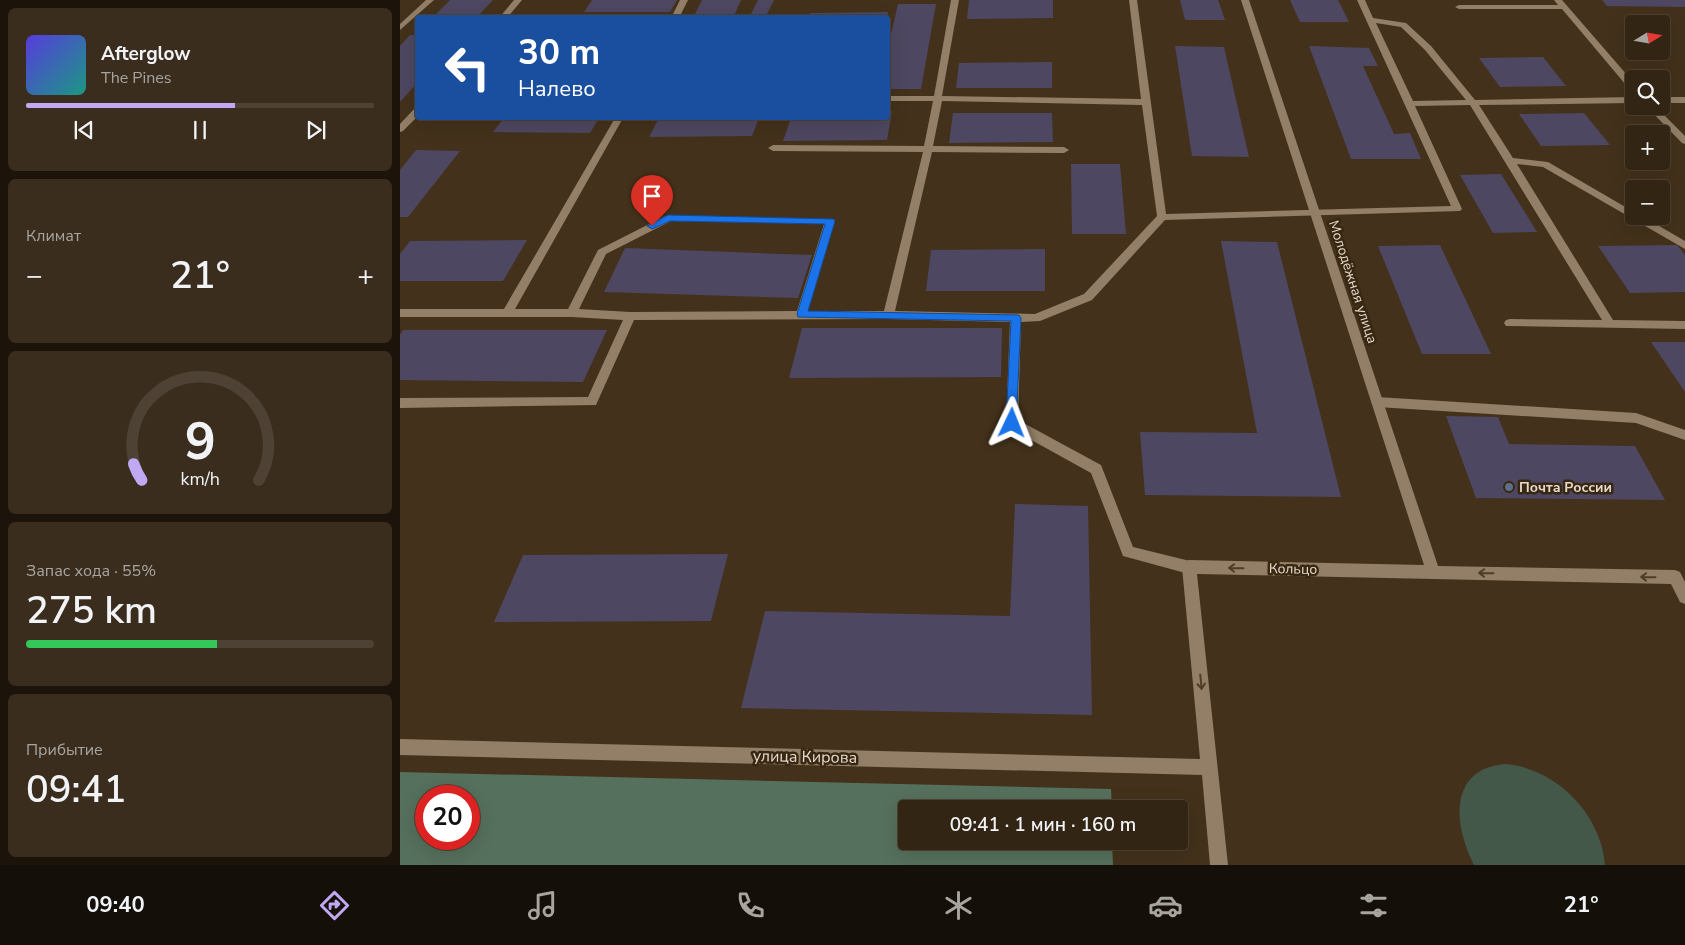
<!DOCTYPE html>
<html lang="ru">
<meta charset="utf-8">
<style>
:root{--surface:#322514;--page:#3a2d1d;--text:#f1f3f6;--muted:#a8a5a0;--line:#4d4234;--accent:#c1a8f3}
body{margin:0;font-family:"Nunito Sans",sans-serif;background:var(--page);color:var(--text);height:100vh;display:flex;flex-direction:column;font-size:19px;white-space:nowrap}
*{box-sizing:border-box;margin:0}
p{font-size:16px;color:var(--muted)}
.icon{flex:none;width:28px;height:28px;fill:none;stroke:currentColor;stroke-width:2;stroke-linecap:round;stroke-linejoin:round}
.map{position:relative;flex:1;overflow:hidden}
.sheet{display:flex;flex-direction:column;gap:8px;padding:8px;background:#1c140b;width:400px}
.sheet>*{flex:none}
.guide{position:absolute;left:15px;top:15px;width:475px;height:105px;border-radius:5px;box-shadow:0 5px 20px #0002,0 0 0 1px var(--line);background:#1a4fa0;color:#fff;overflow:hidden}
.needle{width:32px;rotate:79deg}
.fabs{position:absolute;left:1225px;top:15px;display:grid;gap:10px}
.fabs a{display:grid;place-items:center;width:45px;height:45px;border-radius:5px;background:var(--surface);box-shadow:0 5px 20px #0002,0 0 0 1px var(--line);font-size:25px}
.speed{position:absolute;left:15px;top:785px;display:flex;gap:10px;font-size:25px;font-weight:700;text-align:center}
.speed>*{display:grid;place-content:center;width:65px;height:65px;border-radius:50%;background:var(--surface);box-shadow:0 5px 20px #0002,0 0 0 1px var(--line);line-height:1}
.speed .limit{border:8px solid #d22;background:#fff;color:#111}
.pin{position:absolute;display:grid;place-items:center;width:42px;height:42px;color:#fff;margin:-51px -21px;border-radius:50% 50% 50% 0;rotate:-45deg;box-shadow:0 0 5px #0007}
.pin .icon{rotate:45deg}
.me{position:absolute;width:55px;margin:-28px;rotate:2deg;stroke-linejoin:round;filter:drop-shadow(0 0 4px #0008)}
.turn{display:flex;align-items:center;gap:18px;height:105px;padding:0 20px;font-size:22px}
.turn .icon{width:65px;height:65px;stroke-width:2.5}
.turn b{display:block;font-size:35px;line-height:42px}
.big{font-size:38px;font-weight:600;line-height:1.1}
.sheet .card{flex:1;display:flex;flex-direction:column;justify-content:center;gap:8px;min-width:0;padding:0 18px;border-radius:8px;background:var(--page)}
.sheet .dial{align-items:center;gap:0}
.dial svg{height:130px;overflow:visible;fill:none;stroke:var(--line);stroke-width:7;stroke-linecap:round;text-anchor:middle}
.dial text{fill:var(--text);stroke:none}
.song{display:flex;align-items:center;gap:15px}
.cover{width:60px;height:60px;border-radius:8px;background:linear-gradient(135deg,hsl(250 70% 55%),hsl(170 70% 35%))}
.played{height:5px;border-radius:2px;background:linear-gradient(90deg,var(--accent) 60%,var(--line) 60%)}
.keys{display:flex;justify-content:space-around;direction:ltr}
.heat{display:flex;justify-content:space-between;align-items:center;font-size:28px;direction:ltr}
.charge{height:8px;border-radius:4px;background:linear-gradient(90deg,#34c759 55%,var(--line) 0)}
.trip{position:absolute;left:498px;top:800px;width:290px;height:50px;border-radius:5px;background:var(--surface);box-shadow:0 5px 20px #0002,0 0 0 1px var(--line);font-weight:600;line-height:50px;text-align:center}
.dock{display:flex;height:80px;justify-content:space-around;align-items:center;background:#140f08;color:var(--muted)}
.dock .icon{width:35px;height:35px}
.dock .selected{color:var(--accent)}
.dock b{font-size:22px;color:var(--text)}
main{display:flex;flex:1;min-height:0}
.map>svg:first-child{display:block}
.green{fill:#435848}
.forest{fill:#55705c;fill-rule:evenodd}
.building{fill:#4e4761}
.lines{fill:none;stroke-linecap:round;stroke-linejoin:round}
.lane{fill:#937f67;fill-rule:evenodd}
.street{fill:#937f67;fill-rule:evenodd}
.secondary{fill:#937f67;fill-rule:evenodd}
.oneway{stroke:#4f3d26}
.route{fill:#1a73e8;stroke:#114b97}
.service-dot{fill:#5c6f8a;stroke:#382711;stroke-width:2}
.labels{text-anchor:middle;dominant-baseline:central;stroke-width:5;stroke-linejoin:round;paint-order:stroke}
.street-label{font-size:14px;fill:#e5d9cd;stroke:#382711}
.poi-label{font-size:14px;font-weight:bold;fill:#e5d9cd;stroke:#382711;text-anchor:start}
.near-street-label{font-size:16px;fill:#e5d9cd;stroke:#382711}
</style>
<main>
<section class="sheet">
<div class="card">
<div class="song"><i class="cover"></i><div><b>Afterglow</b><p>The Pines</p></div></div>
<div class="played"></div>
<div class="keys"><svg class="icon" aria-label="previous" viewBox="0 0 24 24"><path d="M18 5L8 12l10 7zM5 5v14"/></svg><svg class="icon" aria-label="pause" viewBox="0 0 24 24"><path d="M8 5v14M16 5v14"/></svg><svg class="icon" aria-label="next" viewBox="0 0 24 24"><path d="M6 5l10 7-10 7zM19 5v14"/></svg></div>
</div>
<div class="card"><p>Климат</p>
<div class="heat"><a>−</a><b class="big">21°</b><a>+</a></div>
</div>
<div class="card dial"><svg viewBox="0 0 100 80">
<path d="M14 69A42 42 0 1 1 86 69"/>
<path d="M14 69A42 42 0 0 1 9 59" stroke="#c1a8f3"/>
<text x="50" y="56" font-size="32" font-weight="700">9</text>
<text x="50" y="72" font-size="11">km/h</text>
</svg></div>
<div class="card"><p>Запас хода · 55%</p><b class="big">275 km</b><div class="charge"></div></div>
<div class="card"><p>Прибытие</p><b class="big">09:41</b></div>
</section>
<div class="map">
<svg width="1285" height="865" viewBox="0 0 1285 865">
<rect width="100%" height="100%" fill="#43311b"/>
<path class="green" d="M 1105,764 C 1156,768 1201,814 1205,865 L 1074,865 C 1054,827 1047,769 1105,764 Z"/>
<path class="forest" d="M 0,772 L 711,789 L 712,809 L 506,809 L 506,841 L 712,841 L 713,865 L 0,865 ZM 26,796 L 69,796 L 69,839 L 26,839 Z"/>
<g class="building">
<polygon points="50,0 93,0 79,15 35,15"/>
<polygon points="192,0 277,0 270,12 184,12"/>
<polygon points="302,0 341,0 333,18 293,18"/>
<polygon points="358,0 374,0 366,16 350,16"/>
<polygon points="569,0 653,0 653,18 567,19"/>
<polygon points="780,0 818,0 825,20 785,20"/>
<polygon points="890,0 938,0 949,22 900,22"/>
<polygon points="1202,0 1285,0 1285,7 1207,6"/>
<polygon points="498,4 536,4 521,89 488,89 488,47"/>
<polygon points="488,12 487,18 408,18 410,13"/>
<polygon points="10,35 18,35 18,82 0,102 0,46"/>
<polygon points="775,46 824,47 849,157 792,156"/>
<polygon points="909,46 969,48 978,66 963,66 994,134 1010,133 1021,159 951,159"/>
<polygon points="1143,57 1166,86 1100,87 1079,58"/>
<polygon points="652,62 652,88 556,88 559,63"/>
<polygon points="488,111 492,111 487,140 383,141 391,118 488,118"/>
<polygon points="553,113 652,113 653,142 549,143"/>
<polygon points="1184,113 1210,145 1141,146 1119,114"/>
<polygon points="104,118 199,118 190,133 93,132"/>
<polygon points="259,118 359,118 352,136 249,137"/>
<polygon points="16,150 60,151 8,217 0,217 0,170"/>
<polygon points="671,164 720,164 726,234 672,234"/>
<polygon points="1101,174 1137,232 1093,233 1060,175"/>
<polygon points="127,240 103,281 0,281 0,254 10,241"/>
<polygon points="821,241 877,242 941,497 745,495 740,432 857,433"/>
<polygon points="1040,245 1091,354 1022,354 978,246"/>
<polygon points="1277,245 1285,255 1285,292 1230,293 1198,246"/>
<polygon points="225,248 412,255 398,298 204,292"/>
<polygon points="645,249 645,291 526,291 531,250"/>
<polygon points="402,328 602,328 601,377 389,378"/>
<polygon points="3,330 207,330 183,382 0,380 0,335"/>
<polygon points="1251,342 1285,342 1285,392"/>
<polygon points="1046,416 1098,417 1109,444 1235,446 1265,500 1076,498"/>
<polygon points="615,504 688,506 692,715 341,708 365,611 610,616"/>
<polygon points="328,554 311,621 94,622 123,555"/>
</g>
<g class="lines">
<g class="lane">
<polygon points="114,0 122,0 107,18 99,18"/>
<polygon points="280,0 288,0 279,18 271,18"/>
<path d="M 551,0 L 559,0 L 542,96 L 741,99 L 729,0 L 737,0 L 766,214 L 1051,206 L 957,0 L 965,0 L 973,18 L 1006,23 L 1031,46 L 1075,100 L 1234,97 L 1234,103 L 1079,105 L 1113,158 L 1148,162 L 1234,212 L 1234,216 L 1242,216 L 1285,241 L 1285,249 L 1143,167 L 1117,164 L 1213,320 L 1285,321 L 1285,329 L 1106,326 L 1104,323 L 1106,320 L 1110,319 L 1202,320 L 1070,105 L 1015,106 L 1062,209 L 1060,211 L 765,220 L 692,300 L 640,321 L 621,322 L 618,420 L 701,465 L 733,547 L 794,562 L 796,567 L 794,572 L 789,574 L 723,556 L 691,473 L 608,427 L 606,423 L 610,322 L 488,319 L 234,320 L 196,405 L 0,408 L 0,398 L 188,397 L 223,320 L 172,317 L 0,317 L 0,309 L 104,309 L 215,118 L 223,118 L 115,309 L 168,309 L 198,250 L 265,216 L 434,219 L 435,221 L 408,311 L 484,311 L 523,152 L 373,151 L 368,148 L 373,145 L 524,146 L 533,101 L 488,101 L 488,96 L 534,96 ZM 976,23 L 1001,27 L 1025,50 L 1066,100 L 1013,101 ZM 542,101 L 742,105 L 757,216 L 684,294 L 635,314 L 495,311 L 532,152 L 664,153 L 669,150 L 664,147 L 533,146 ZM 271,221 L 424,224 L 397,311 L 230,312 L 179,309 L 206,254 Z"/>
<polygon points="1154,0 1162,0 1234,83 1234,91 1231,91 1162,9 1059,9 1055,7 1059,5 1158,5"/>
<rect x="1261" y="97" width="24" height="6"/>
<polygon points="1246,106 1255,106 1285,136 1285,144 1282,143"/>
<polygon points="15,108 18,108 18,116 3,131 0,132 0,124"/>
<polygon points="977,397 1236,413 1285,430 1285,440 1236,423 977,407 973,405 971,402 973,399"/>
</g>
<polygon class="street" points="841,0 849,0 1038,566 1275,570 1280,572 1285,582 1285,604 1280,602 1271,584 797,574 828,865 810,865 802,775 0,755 0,739 800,759 782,567 784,562 789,560 1024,565"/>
<polygon class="secondary" points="26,0 34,0 0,30 0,24"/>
</g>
<defs><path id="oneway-shaft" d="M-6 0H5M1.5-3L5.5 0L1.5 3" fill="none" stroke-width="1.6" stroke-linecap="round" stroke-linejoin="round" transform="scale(1.25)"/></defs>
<g class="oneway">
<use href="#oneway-shaft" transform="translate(836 568) rotate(-179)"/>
<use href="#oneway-shaft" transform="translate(1086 573) rotate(-179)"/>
<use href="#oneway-shaft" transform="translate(1248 577) rotate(-179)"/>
<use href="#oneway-shaft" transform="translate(801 682) rotate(84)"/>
</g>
<polygon class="route" points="268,215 433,219 435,221 408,311 619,315 621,318 616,426 608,426 606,423 611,321 398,317 397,314 425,224 270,221 252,229 247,226"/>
<circle class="service-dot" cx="1109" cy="487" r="5"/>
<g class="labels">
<g class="street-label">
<text transform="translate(953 282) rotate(72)">Молодёжная улица</text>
<text transform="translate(893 569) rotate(1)">Кольцо</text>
</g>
<g class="poi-label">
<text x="1119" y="487">Почта России</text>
</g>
<g class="near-street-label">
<text transform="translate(405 757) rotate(1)">улица Кирова</text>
</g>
</g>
</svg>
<div class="fabs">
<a><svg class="needle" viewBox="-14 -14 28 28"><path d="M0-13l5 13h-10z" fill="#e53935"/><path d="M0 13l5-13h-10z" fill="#a8a5a0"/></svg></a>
<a><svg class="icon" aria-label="search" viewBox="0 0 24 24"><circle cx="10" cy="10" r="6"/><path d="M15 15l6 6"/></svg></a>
<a>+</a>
<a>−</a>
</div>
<div class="speed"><div class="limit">20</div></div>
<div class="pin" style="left:252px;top:226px;background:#d93025"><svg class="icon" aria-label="arrive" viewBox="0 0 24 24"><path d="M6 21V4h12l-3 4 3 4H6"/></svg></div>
<svg class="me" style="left:612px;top:423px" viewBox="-20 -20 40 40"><path d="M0-17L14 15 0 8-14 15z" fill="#1a73e8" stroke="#fff" stroke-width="4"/></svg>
<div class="trip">09:41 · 1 мин · 160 m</div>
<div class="guide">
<div class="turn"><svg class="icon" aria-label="left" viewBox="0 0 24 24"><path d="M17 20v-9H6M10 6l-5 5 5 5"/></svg><div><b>30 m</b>Налево</div></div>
</div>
</div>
</main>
<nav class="dock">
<b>09:40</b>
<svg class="icon selected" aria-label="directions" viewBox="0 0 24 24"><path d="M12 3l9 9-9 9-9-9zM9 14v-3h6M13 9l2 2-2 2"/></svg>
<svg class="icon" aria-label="music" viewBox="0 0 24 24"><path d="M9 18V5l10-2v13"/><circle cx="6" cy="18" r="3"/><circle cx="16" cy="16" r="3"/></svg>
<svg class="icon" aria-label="phone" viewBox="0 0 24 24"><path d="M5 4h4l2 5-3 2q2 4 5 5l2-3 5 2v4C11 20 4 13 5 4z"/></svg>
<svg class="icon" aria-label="climate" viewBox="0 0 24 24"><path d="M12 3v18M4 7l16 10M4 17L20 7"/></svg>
<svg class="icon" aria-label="car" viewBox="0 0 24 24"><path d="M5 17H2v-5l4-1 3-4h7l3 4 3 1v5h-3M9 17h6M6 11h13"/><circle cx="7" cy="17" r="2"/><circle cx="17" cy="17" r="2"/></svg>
<svg class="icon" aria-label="filters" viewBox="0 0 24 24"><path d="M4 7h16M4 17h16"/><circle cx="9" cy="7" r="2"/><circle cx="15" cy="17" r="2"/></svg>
<b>21°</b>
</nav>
